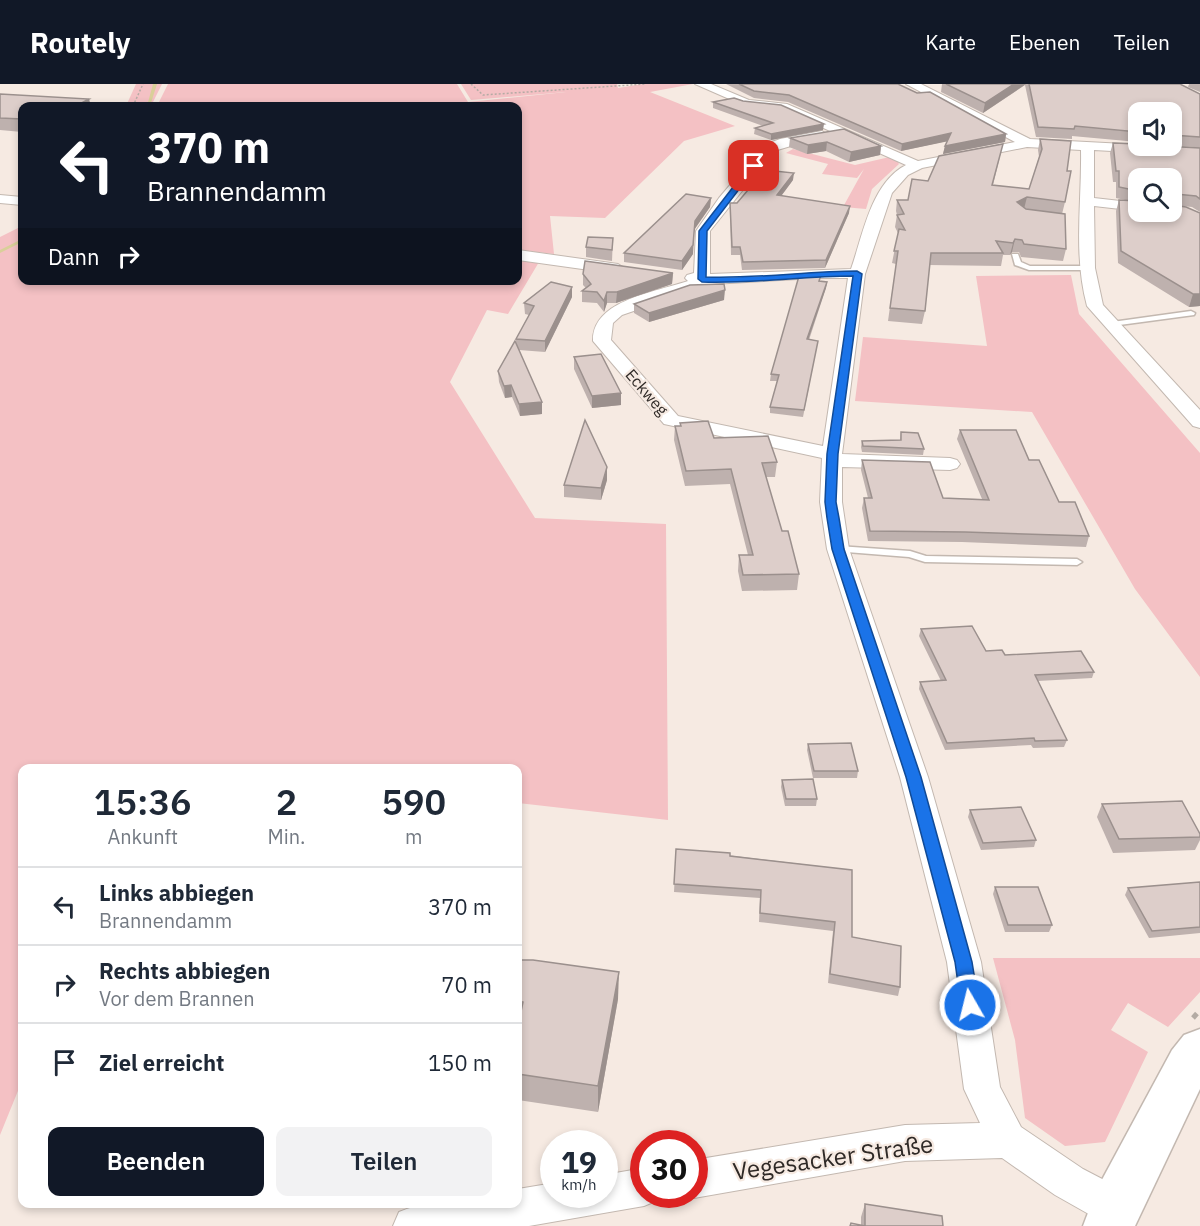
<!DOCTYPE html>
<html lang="de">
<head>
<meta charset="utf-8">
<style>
  :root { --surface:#fff; --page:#f2f2f3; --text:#1f2937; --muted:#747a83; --line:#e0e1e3; --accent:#111827 }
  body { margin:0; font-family:"IBM Plex Sans",sans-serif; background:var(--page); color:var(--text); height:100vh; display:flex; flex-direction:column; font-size:22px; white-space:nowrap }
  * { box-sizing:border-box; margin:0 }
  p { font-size:20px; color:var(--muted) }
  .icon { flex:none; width:33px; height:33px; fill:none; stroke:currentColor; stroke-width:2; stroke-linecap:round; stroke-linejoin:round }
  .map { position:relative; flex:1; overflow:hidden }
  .side { position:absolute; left:18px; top:680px; width:504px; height:444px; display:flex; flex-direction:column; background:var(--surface); border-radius:12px; box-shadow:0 3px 9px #0003 }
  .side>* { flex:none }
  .banner { position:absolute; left:18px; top:18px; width:504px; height:183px; border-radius:12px; box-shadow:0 3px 9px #0003; background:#111827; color:#fff; overflow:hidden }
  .controls { position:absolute; left:1128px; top:18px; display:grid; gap:12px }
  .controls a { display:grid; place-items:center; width:54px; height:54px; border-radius:12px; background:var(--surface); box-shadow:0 3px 9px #0003; font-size:30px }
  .speed { position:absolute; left:540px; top:1046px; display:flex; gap:12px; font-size:30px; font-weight:700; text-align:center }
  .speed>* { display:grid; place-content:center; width:78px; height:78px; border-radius:50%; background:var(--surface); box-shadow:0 3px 9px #0003; line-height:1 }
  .speed small { font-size:15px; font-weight:400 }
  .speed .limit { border:9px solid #d22; background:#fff; color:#111 }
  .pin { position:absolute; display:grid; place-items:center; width:51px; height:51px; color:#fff; margin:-26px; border-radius:12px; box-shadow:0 3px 9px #0006 }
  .me { position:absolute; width:66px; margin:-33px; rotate:352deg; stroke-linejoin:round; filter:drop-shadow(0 0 4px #0008) }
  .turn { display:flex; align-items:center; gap:21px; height:126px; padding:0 30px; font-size:27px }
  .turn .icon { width:78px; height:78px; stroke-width:2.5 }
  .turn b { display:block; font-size:42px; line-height:51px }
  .then { display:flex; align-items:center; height:57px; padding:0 30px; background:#0003; gap:12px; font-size:22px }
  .eta { display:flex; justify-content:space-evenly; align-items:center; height:102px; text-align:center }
  .eta b { font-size:36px; font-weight:600; line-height:42px }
  .primary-button { display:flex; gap:12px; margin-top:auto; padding:12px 30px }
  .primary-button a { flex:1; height:69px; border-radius:12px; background:var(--accent); color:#fff; font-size:24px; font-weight:600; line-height:69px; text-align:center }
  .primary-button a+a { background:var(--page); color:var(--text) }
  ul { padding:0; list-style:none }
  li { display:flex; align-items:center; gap:18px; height:78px; padding:0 30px; border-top:2px solid var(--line) }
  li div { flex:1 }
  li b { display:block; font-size:22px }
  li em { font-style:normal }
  header { display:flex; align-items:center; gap:36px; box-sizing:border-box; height:84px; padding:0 30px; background:var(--accent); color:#fff }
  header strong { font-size:28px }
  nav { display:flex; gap:33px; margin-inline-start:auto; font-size:21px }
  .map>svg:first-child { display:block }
  .green { fill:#f4c1c4 }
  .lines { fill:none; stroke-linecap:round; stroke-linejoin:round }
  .stream { fill:#d9cf99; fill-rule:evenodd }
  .service-casing { stroke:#c3b8b0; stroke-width:3 }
  .minor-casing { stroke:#c3b8b0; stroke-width:2 }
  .secondary-casing { stroke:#c3b8b0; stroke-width:3 }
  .path-far1 { stroke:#b4aba4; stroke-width:1.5; stroke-dasharray:2 2; stroke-linecap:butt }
  .path { stroke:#b4aba4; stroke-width:5; stroke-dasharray:6 6; stroke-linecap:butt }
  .service { fill:#fff; fill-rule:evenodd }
  .minor { fill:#fff; fill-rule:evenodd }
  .secondary { fill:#fff; fill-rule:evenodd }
  .wall { fill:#beb1ae; fill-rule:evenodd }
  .shaded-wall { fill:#9b908d }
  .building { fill:#ddceca; stroke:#9b908d; stroke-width:1.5 }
  .route { fill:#1a73e8; stroke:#114b97; stroke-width:1.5 }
  .labels { text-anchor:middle; stroke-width:4.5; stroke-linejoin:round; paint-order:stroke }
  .far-street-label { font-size:16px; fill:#2e2926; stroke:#f6eae2 }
  .near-street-label { font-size:24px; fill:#2e2926; stroke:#f6eae2 }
</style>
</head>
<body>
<header>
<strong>Routely</strong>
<nav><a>Karte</a><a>Ebenen</a><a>Teilen</a></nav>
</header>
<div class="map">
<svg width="1200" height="1142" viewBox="0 0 1200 1142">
  <rect width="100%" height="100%" fill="#f6eae2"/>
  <g class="green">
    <path d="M136 0H162L151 22H126Z"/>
    <path d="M168 0H457L468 18 566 8 471 16 461 0H617L618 4 642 0H693L650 8 735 42 684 57 605 134 550 132 554 170 518 166V22H157Z"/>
    <path d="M793 65 855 81 894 72 899 80 872 105 866 125 843 123 864 85 857 94 822 90 828 80 786 69Z"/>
    <path d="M22 142V196H518V176L539 178 508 230 487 226 450 298 535 434 666 440 668 736 518 719V684H179L144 680 141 684H22V997L0 1051V153Z"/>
    <path d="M1071 191 1079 230 1200 369V593L1135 505 1032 328 855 317 863 253 987 262 976 192Z"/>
    <path d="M993 874H1200V908L1168 943 1128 919 1111 946 1148 968 1105 1058 1065 1062 1025 1034 1015 956Z"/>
  </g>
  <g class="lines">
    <g class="stream">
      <path d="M153 0H157L150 22H147Z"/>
      <path d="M20 156H22V158L0 169V166Z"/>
    </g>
    <defs>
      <g id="service">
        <path d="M1012 170H1018L1021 178 1030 182H1088L1092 184 1088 186H1029L1015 181Z"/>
        <path d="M1191 227 1195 229 1194 231 1112 242 1108 240 1112 238Z"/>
        <path d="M838 462 910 467 926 472 1077 475 1082 478 1077 481 925 478 909 473 834 467 833 465 834 463Z"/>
      </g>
      <g id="minor">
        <path d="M695 0H711L749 16 787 20 918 77 1015 58 906 0H921L1030 55 1200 64V72L1094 66V114L1138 119V127L1094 122 1095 184 1103 221 1200 326V344L1193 342 1087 222C1073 170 1082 118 1081 66L1027 63 922 84 908 91 892 109 865 190 842 370 950 374 957 376 960 380 957 384 950 386 842 383V418L849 465 928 693 981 878 1000 1003 1021 1043 1083 1085 1129 1109 1135 1123 1129 1137 1116 1142 1101 1137 1055 1111 1002 1074 905 1077 694 1114 684 1110H694V1076L905 1041 980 1039 964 1005 947 878 900 693 827 465 820 418 822 374 664 340 593 257C592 216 656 208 688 197L685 194 687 191 694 189 696 147 719 114 764 61 780 55 822 47 828 51 774 67 710 147V190L851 185C863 151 871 99 906 81L781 25 743 21ZM816 194H848L823 362 678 332 611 256 613 239 622 231 712 200Z"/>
        <path d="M0 111 22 113V121L0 119Z"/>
        <path d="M518 166 618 180 626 185 618 190 518 176Z"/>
        <path d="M644 1084V1110H660L658 1116 644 1122 529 1142H393L399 1128C435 1113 479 1119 518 1119V1105L554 1099V1110H604V1091Z"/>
      </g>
      <path id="secondary" d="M1200 945V1005L1135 1142H1083L1097 1105 1172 966 1184 951Z"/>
    </defs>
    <use href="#service" class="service-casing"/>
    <use href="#minor" class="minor-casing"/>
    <use href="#secondary" class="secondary-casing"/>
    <g class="path-far1">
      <path d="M471 0 483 11 645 0"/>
      <path d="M133 22 143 0"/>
    </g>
    <path class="path" d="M1193 934 1200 926"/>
    <use href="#service" class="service"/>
    <use href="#minor" class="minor"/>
    <use href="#secondary" class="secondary"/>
  </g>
  <g class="wall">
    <path d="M726 0H898L1006 50 1005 58 943 70 945 62 947 57 901 67 788 18 754 14Z"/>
    <path d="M942 0H1180L1200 10V128L1192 123 1172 121 1200 129V222L1189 223 1118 179 1116 127 1119 116H1125L1116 114V98H1113L1110 69 1113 59 1194 63 1172 61V28H1138V58L1072 52V55L1036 53 1025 1 983 29 941 8ZM1138 94 1172 128H1138Z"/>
    <path d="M1189 0H1200V8L1188 3Z"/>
    <path d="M0 10 22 22V48L0 46Z"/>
    <path d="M743 17 823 46 771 56 754 50 755 44 763 42 713 24V18Z"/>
    <path d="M790 54 881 62 880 71 849 78 826 67 807 70 789 63Z"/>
    <path d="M1040 55 1067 87 1065 118 1062 130 1066 165 1063 177 1021 173 1019 168H1012L1010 171H1003L1001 182 929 181 925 227 922 240 888 237 896 180 892 179 898 149 895 143 897 131 896 127 897 116H908L928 97 1003 60 993 101 1029 105 1039 73 1038 66Z"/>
    <path d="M793 96 781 112 849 129 825 184 742 186 740 171H731L730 119H737Z"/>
    <path d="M711 114 710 123 694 146 693 170 682 186 624 178V169Z"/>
    <path d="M613 154 612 177 586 173V163Z"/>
    <path d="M673 189 672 200 616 219H607L604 228 597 219 582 218V207L586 204 583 201V190Z"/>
    <path d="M820 198H827L826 204 809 256 818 257 803 333 770 329V323L777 297H770L771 290Z"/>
    <path d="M572 203V213L545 268 519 266 542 318V330L520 332 512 313 505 314 499 298 498 287 516 260V255L529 231 525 230 524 219Z"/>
    <path d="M724 216 649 238 634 229V220Z"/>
    <path d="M574 273 621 321 592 324 574 285Z"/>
    <path d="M680 339 714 354 777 378 775 393H766L782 447 799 490 797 506 742 507 738 487 739 471H748L730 400 685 402 674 356 675 342H680Z"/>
    <path d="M960 346 1029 376 1059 418 1089 452 1086 463 962 458 868 457 862 424 864 414H868L861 386 862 376 943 414 982 415 957 355Z"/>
    <path d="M901 348 924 365 923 371 862 368 861 363 862 357 900 356Z"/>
    <path d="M607 396 601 416 564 413V401Z"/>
    <path d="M921 545 986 567 1094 588 1092 594 1038 597 1067 656 1064 663 1033 664 1031 661 945 666 919 605 920 598 941 597 919 552Z"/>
    <path d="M808 660 858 687 857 694H813L807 666Z"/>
    <path d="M782 696 817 715 816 722H785L781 703Z"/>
    <path d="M1102 720 1200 750V756L1195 766 1113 769 1097 733Z"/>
    <path d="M970 726 1036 756 1034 763 981 766 968 733Z"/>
    <path d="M676 765 852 786V853L900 903 898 912 828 899 833 847 759 838 760 814 674 808Z"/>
    <path d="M1200 798V849L1149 854 1125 811 1128 804Z"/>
    <path d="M995 803 1052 841 1049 848H1005L993 810Z"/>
    <path d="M518 876 618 915 598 1028 518 1016Z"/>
    <path d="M865 1120 943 1142H850L851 1139 861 1141V1133Z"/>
  </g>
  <g class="shaded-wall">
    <path d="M1014 0H1026L983 29 985 19Z"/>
    <path d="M89 15 91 22H76Z"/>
    <path d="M824 40 823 46 771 56V50Z"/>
    <path d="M951 49 949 57 901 67 902 60Z"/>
    <path d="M1006 50 1005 58 943 70 945 62Z"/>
    <path d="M827 58 826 67 807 70 808 61Z"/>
    <path d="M881 62 880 71 849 78 851 68Z"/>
    <path d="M794 89 793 96 776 119 777 111Z"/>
    <path d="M1027 113 1024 125 1017 118Z"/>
    <path d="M711 114 710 123 694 146 693 170 682 186V177L695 137Z"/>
    <path d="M850 122 849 129 825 184 826 176Z"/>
    <path d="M1015 155 1012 168 1010 171 1013 159Z"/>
    <path d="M673 189 672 200 616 219 617 208Z"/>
    <path d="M827 198 826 204 806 262 807 255Z"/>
    <path d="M572 203V213L545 268V257Z"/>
    <path d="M725 206 724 216 649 238V229Z"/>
    <path d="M607 208V219L604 228V217Z"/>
    <path d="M1193 210H1200V222L1189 223Z"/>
    <path d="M511 301 512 313 505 314 504 302Z"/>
    <path d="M621 309V321L592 324V312Z"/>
    <path d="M542 318V330L520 332 519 320Z"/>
    <path d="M607 383V396L601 416V404Z"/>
    <path d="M619 888 618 915 598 1028V1002Z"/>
  </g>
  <g class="building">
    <path d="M739 0H898L917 9 930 8 1006 50 945 62 951 49 902 60 789 11 754 7Z"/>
    <path d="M946 0H1014L985 19Z"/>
    <path d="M1029 0H1180L1200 10V53L1172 51V28H1138V48L1075 42 1074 45 1038 43Z"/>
    <path d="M0 10 89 15 76 22H22V35L0 34Z"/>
    <path d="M734 14 743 17 781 21 824 40 771 50 755 44 773 39 713 18Z"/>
    <path d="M844 45 881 62 851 68 827 58 808 61 790 54Z"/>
    <path d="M1040 55 1071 57 1067 87H1071L1065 118 1027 113 1017 118 1026 125 1065 130 1066 165 1024 160 1022 156 1015 155 1013 159 996 157 1003 169H931L925 227 890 224 898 167H894L899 145 905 146 897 131 904 130 897 116H908L912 95 928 97 939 72 1003 60 992 101 1029 105 1042 65Z"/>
    <path d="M1113 59 1138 60V62H1163L1200 64V115L1196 112 1176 110 1173 114 1172 115V94H1138V107L1119 103V87H1116Z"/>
    <path d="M765 86 794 89 777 111 850 122 826 176 743 178 740 163H732L730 119H737Z"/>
    <path d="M686 110 711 114 695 137 693 161 682 177 624 169Z"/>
    <path d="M1119 116 1138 117V128H1172V121L1186 123 1200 129V210H1193L1121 167Z"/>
    <path d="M588 153 613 154 612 166 586 163Z"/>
    <path d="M585 177 673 189 617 208H607L604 217 597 208 582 207 591 200 583 190Z"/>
    <path d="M821 191 819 197 827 198 807 255 818 257 804 326 770 323 779 291 771 290 799 192Z"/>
    <path d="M551 198 572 203 545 257 516 255 534 222 524 219Z"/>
    <path d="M724 200 725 206 649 229 634 220 690 201Z"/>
    <path d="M515 257 542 318 519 320 511 301 504 302 498 287Z"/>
    <path d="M601 270 621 309 592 312 574 273Z"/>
    <path d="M585 336 607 383 601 404 564 401Z"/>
    <path d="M708 337 714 354 768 352 777 378 762 379 782 447H788L799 490 743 491 739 471H753L731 385 686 387 675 342H681L680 339Z"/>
    <path d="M960 346H1016L1029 376H1039L1059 418H1075L1089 452 965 448 870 447 864 414H872L862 376 930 378 943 414 989 416Z"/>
    <path d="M901 348 918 349 924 365 863 362 862 357 901 356Z"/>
    <path d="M972 542 986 567 1002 566 1005 571 1081 567 1094 588 1035 591 1067 656 1035 657 1034 654 947 659 920 598 946 596 921 545Z"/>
    <path d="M851 659 858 687H814L808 660Z"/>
    <path d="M813 695 817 715H786L782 696Z"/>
    <path d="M1182 717 1200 750V753L1119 755 1102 720Z"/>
    <path d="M1021 723 1036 756 983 759 970 726Z"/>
    <path d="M676 765 730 769V772L852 786V853L901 862 900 903 830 890 835 838 760 829 761 806 674 800Z"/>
    <path d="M1200 798V843L1152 847 1128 804Z"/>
    <path d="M995 803H1038L1052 841H1008Z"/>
    <path d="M518 876H533L619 888 598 1002 518 990V942L523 918 518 917Z"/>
    <path d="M865 1120 942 1132 943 1142H850L851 1139 865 1142Z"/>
  </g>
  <path class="route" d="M751 80 757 82 707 147 706 193C757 195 807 187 857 187L862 190 838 370 836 418 839 434 844 465 921 693 972 878 979 921 976 926 970 928 963 926 961 921 955 878 906 693 832 465 827 434 825 418 827 370 853 192C802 192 753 200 702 198L698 195 699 147Z"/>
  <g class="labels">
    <g class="far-street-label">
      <text transform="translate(647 308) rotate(49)" y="6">Eckweg</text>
    </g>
    <g class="near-street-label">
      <text transform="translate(833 1074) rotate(-8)" y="8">Vegesacker Straße</text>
    </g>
  </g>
</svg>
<div class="controls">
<a><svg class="icon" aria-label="sound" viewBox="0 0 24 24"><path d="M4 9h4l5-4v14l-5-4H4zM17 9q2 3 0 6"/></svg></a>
<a><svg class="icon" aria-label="search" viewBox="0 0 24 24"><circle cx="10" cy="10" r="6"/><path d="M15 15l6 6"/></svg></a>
</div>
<div class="speed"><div>19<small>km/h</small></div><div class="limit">30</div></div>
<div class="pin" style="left:754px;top:82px;background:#d93025"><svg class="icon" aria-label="arrive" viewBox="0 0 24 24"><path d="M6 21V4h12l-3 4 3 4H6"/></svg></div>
<svg class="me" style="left:970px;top:921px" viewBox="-20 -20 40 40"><circle r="17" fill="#1a73e8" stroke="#fff" stroke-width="3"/><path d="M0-11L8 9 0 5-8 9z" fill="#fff"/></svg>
<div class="banner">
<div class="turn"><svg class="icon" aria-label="left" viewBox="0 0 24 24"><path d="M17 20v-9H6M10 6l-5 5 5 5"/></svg><div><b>370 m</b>Brannendamm</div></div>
<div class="then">Dann<svg class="icon" aria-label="right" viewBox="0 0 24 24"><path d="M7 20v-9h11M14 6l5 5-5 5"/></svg></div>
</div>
<section class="side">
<div class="eta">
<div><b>15:36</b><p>Ankunft</p></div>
<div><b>2</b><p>Min.</p></div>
<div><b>590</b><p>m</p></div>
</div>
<ul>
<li><svg class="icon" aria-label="left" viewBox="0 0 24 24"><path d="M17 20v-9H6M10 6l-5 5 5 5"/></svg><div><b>Links abbiegen</b><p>Brannendamm</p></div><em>370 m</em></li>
<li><svg class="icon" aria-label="right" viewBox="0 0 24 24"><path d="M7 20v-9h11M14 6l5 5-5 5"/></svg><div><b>Rechts abbiegen</b><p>Vor dem Brannen</p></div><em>70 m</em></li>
<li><svg class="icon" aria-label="arrive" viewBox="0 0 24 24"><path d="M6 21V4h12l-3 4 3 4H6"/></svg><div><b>Ziel erreicht</b></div><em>150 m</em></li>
</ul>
<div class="primary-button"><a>Beenden</a><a>Teilen</a></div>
</section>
</div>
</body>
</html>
